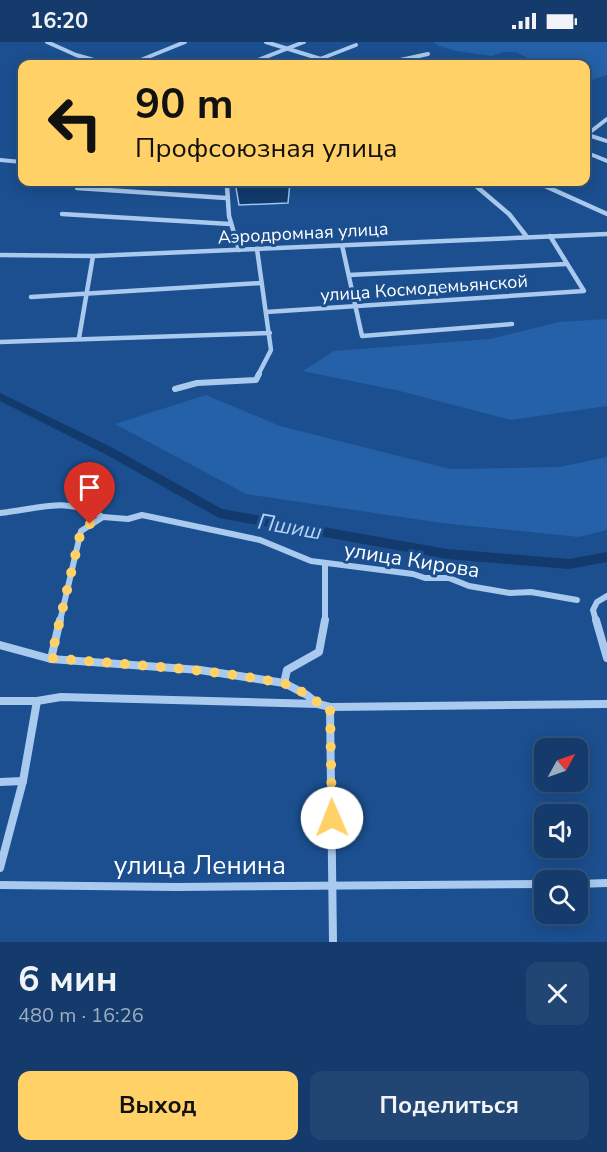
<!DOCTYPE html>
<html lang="ru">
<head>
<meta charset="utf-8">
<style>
  :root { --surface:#143b6b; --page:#214673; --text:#f1f3f6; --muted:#9dadc1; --line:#33557e; --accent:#ffd166 }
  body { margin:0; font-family:"Nunito Sans",sans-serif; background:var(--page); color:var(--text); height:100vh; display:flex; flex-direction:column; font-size:22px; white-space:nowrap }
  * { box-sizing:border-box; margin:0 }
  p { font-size:20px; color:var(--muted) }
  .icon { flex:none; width:33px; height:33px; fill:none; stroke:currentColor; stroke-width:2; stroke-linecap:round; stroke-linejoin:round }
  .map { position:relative; height:900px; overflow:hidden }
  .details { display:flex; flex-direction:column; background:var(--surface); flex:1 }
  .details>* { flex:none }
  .banner { position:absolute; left:18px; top:18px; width:572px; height:126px; border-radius:12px; box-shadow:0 3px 15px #0003,0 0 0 2px var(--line); background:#ffd166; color:#111; overflow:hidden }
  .needle { width:39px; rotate:50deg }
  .fabs { position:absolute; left:534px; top:696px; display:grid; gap:12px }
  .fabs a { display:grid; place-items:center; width:54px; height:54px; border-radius:12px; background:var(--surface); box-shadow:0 3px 15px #0003,0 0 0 2px var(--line); font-size:30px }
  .pin { position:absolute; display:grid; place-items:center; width:51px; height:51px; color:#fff; margin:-62px -26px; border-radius:50% 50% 50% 0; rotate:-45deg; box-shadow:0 0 6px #0007 }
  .pin .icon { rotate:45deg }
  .me { position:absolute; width:66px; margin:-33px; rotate:359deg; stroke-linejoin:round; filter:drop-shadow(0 0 4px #0008) }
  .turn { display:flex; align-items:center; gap:21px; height:126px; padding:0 18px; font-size:27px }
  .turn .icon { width:78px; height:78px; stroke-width:2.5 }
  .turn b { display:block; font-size:42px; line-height:51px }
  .round { display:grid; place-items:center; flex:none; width:63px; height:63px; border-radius:12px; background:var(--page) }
  .headline { display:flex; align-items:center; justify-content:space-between; height:102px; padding:0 18px }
  h1 { font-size:36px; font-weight:700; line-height:45px }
  .button { display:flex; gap:12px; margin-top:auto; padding:12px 18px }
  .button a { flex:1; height:69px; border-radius:12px; background:var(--accent); color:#111; font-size:24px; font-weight:700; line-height:69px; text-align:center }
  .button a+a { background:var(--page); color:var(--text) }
  .status { display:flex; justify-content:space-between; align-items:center; height:42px; padding:0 30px; background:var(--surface); direction:ltr }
  .status svg { height:16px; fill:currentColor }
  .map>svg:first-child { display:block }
  .green { fill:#2461a8 }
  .water { fill:#123a6d; stroke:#9cc4f0; stroke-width:1.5 }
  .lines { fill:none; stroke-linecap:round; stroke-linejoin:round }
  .river { fill:#123a6d; fill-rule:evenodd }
  .minor-far3 { stroke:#a9c9ee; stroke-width:4 }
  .minor-far2 { stroke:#a9c9ee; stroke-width:4.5 }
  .minor-far1 { stroke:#a9c9ee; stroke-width:6 }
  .minor { stroke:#a9c9ee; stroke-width:8 }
  .route { stroke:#ffd166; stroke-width:10; stroke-dasharray:0 18 }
  .labels { text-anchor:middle; stroke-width:6; stroke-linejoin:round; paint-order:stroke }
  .far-street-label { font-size:18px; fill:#fff; stroke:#1b4f8f }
  .street-label { font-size:21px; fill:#fff; stroke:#1b4f8f }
  .water-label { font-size:22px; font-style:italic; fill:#b5d3f5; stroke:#1b4f8f }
  .near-street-label { font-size:26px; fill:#fff; stroke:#1b4f8f }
</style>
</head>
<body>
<div class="status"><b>16:20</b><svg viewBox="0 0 49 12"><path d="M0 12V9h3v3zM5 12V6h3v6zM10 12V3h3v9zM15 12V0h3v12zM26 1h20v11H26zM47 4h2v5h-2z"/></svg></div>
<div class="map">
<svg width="607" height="900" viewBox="0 0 607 900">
  <rect width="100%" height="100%" fill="#1b4f8f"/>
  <g class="green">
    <path d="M433 0H607V33L592 38 585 36V22H539L516 10H503L492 14 456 9 437 3Z"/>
    <path d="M607 277V364L511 378 400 349 303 329 334 309 490 297 559 280Z"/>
    <path d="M206 353 280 384 450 427 559 425 607 415V488L579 495 442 481 246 452 115 382Z"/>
  </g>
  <path class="water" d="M235 140H290L288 161 239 163Z"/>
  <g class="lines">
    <path class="river" d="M0 351 113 406 222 467 447 507 569 517 607 510V520L569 527 447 517 219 476 105 412 0 359Z"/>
    <g class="minor-far3">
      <path d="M47 0 76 13 108 22"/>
      <path d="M266 0 337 22"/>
      <path d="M320 17 356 3"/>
      <path d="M131 22 185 0"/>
      <path d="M186 22 194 19"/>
      <path d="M248 22 304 0"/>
      <path d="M382 22 428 12"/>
      <path d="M588 93 607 99"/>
      <path d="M585 94 607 77"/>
      <path d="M585 110 607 119"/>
      <path d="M0 118 22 120"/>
      <path d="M472 140 478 145"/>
      <path d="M537 140 548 145"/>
      <path d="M227 145V140"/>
    </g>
    <g class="minor-far2">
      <path d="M227 144 229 174 239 208"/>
      <path d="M476 144 509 172 527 195"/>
      <path d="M545 144 607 172"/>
      <path d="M77 146 226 156"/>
      <path d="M62 172 230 182"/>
      <path d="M342 203 362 294 512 282"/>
      <path d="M257 207 271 308 258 333"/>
      <path d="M0 213 93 214 607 192"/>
      <path d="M349 233 566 222"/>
      <path d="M31 255 261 241"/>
      <path d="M266 270 584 249 550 194"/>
      <path d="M79 296 93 214"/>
      <path d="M0 300 270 291"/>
    </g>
    <g class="minor-far1">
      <path d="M175 347 197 341 256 338 259 332"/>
      <path d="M0 471C39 467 67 454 103 475L81 489 60 579"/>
      <path d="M103 475 128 477 142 473 260 498 311 519 413 532 425 536H449L469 544 510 551 531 550 577 558"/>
      <path d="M325 521V579"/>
      <path d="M596 579 593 568 597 560 607 554"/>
    </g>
    <g class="minor">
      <path d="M596 578 607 616"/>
      <path d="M0 603 51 617 200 628 284 641 307 653 318 662"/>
      <path d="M51 617 60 578"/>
      <path d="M284 641 287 628 319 610 325 578"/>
      <path d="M0 659H37L61 655 318 662 330 665 607 662"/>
      <path d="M330 665 333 900"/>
      <path d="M0 740 23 739"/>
      <path d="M0 826 23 739 37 659"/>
      <path d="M578 842 607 841"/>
      <path d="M0 843 176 845 544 842"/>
    </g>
  </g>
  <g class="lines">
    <path class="route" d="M90 482 81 489 51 616C128 623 206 626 281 641 300 644 312 661 330 665L332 776"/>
  </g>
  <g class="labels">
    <g class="far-street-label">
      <text transform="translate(303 191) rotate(-3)" y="6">Аэродромная улица</text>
      <text transform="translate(424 246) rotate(-4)" y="6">улица Космодемьянской</text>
    </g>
    <g class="street-label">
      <text transform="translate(412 518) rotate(9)" y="7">улица Кирова</text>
    </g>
    <g class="water-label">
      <text transform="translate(290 484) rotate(10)" y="8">Пшиш</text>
    </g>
    <g class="near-street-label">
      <text x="200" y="832">улица Ленина</text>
    </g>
  </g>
</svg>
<div class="fabs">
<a><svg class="needle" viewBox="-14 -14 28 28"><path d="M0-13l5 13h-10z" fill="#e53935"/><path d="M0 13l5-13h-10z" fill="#9dadc1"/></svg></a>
<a><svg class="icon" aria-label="sound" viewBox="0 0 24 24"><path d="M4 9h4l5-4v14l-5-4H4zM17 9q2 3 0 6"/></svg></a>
<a><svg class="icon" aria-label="search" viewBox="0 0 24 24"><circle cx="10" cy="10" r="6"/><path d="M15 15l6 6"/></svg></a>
</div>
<div class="pin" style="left:90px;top:482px;background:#d93025"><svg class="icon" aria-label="arrive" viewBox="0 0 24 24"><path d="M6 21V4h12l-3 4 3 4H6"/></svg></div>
<svg class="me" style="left:332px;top:776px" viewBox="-20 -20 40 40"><circle r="19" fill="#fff"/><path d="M0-13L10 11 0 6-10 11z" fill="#ffd166"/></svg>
<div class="banner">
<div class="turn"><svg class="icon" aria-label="left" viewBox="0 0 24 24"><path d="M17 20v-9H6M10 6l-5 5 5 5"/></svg><div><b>90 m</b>Профсоюзная улица</div></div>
</div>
</div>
<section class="details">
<div class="headline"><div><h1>6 мин</h1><p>480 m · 16:26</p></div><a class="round"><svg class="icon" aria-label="close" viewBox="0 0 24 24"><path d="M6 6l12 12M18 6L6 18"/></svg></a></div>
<div class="button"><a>Выход</a><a>Поделиться</a></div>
</section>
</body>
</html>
